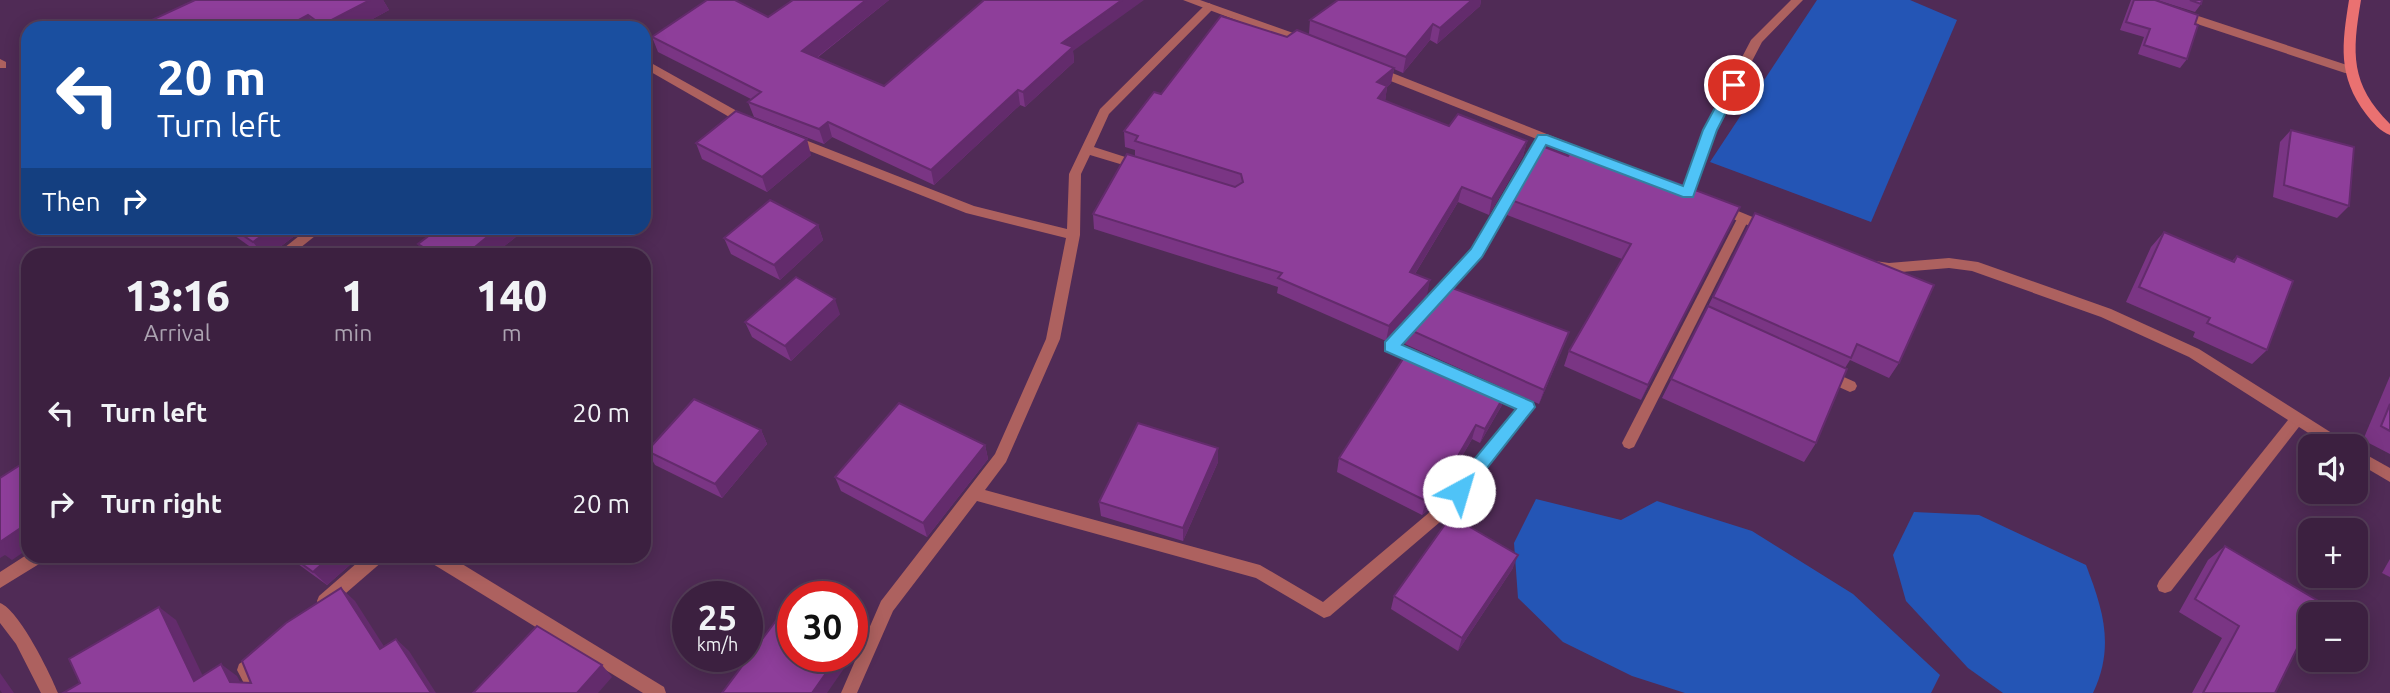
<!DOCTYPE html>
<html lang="en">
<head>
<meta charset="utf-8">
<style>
  :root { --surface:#3c2040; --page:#432847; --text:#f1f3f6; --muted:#aca3b1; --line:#553e59 }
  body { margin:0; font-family:Ubuntu,sans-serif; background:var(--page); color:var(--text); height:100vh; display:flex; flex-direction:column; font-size:26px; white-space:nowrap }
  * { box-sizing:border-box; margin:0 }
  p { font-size:23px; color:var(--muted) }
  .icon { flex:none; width:38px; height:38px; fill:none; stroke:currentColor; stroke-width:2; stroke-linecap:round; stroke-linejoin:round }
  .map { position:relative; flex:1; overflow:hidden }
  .sheet { position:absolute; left:21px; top:248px; width:630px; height:315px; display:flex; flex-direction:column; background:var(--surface); border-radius:21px; box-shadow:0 4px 18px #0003,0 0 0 2px var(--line) }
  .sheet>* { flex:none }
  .guide { position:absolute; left:21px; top:21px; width:630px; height:214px; border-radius:21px; box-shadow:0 4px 18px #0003,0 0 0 2px var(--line); background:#1a4fa0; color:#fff; overflow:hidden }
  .buttons { position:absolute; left:2298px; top:434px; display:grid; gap:14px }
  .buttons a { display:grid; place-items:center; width:70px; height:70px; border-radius:14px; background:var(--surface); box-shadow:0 4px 18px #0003,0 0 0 2px var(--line); font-size:35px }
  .speed { position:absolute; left:672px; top:581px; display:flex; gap:14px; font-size:35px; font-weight:700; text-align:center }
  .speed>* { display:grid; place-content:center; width:91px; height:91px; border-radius:50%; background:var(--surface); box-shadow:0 4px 18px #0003,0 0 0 2px var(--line); line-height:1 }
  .speed small { font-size:18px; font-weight:400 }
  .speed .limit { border:10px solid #d22; background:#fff; color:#111 }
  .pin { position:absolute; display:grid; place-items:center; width:60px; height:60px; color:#fff; margin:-30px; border:4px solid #fff; border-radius:50%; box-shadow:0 2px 7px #0007 }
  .me { position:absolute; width:77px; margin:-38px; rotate:39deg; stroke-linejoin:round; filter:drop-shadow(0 0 5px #0008) }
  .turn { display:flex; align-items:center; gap:24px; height:147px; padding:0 21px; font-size:32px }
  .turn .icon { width:91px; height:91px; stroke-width:2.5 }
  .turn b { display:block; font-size:49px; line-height:60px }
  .then { display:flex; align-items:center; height:66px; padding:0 21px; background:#0003; gap:14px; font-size:26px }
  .eta { display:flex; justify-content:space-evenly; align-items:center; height:119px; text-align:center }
  .eta b { font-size:42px; font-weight:800; line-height:49px }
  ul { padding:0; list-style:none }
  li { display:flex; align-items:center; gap:21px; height:91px; padding:0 21px }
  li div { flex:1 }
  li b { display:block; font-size:26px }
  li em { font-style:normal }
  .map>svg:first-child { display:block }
  .water { fill:#2455b5 }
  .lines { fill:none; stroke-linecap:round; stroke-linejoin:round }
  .minor { fill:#ad615f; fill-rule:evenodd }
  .tertiary { fill:#ad615f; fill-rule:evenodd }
  .secondary { fill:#ea7171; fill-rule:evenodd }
  .wall { fill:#7a3584 }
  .shaded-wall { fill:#632b6c }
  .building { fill:#8e3e9a; stroke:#632b6c; stroke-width:2 }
  .route { fill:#4fc3f7; stroke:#337fa1; stroke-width:2 }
</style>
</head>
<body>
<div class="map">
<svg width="2390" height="693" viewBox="0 0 2390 693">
  <rect width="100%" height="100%" fill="#502b56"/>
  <g class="water">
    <path d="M1817 0H1910L1957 20 1871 222 1710 162Z"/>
    <path d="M1536 499 1621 520 1657 501 1752 531 1853 594 1940 675 1931 693H1685L1632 676 1563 642 1518 598 1514 543Z"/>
    <path d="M1914 512 1979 515 2086 565C2103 610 2115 646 2093 693H2003L1968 668 1906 601 1893 555Z"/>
  </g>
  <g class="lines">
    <g class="minor">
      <path d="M1791 0H1803L1762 42 1716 130 1694 194 1693 197H1683L1682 194 1704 130 1751 40Z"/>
      <path d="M1209 3 1215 7 1213 9 1109 114 1094 147 1144 163 1146 166 1144 169 1140 170 1090 155 1081 174 1080 235 1060 339 1006 462 985 490 1260 565 1323 602 1437 506 1517 409 1485 394 1483 390 1485 386H1495L1532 403 1534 407 1532 411 1447 516 1330 616 1324 618 1256 578 977 501 893 611 857 693H841L881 601 995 454 1046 339 1066 238 966 213 787 142 785 139 787 136H795L974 206 1067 229 1069 174 1100 109 1205 5Z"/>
      <path d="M2180 10 2353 67 2355 70 2353 73H2345L2176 17V11Z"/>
      <path d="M0 59 6 62V68H0Z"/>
      <path d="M644 59 753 120 755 123 753 126H745L644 68Z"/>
      <path d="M1542 134 1548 138 1481 256 1401 345 1428 357 1430 361 1428 365H1418L1386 351 1384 347 1386 343 1471 250 1538 135Z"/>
      <path d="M1743 214 1749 219 1634 447 1629 449 1624 447 1622 443 1624 439 1737 219Z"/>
      <path d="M309 228H325L290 256H274Z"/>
      <path d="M1826 369 1855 382 1857 386 1855 390 1850 392 1821 379 1819 375 1821 371Z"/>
      <path d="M2297 413 2302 415 2304 419 2302 423 2171 591 2165 593 2159 591 2157 586 2159 581 2292 415Z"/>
      <path d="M28 554V556H46L44 561 0 588V572Z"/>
      <path d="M365 556H385L383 561 331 606 325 608 319 606 317 601 319 596Z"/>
      <path d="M426 556H449L664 687 666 693H643L428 561Z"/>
      <path d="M0 603C19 610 50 673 58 693H41L16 644 0 623Z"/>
      <path d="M259 650 265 653 267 658 265 663 255 672 266 693H249L237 670 239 664Z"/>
    </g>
    <g class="tertiary">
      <path d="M1183 0H1200L1310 39 1312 42 1310 45H1302Z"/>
      <path d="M1377 67 1615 161 1617 164 1615 167H1607L1373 74 1371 71Z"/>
      <path d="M1721 204 1772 225 1774 228 1767 233 1716 212 1715 209 1716 206Z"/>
      <path d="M1949 258 1978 262 2111 309 2199 349 2346 442 2348 446H2329L2189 357 2101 317 1972 271 1949 268 1889 273 1870 270 1868 266 1875 261 1889 263Z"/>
      <path d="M2356 449 2390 468V482L2356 462Z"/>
    </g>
    <path class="secondary" d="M2349 0H2361C2352 53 2350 84 2390 124V135C2381 132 2372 122 2366 114 2337 76 2342 44 2349 0Z"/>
  </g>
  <g class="wall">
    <path d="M195 0H383L389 10 356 28H143Z"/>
    <path d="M793 0H889L817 58 884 86 1073 51 1074 62 1025 107 1020 105 934 185 832 137 824 144 754 117 748 102 751 99 658 52 652 37 768 17Z"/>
    <path d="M1338 0H1481L1480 6 1437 44 1430 40 1403 73 1394 69 1391 83 1387 87 1385 101 1449 126 1527 141 1523 156 1489 215 1458 202 1415 274 1427 295 1386 341 1277 293 1278 287 1094 229 1093 214 1135 157V150L1125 147 1124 131 1161 94 1287 37 1309 34 1310 20Z"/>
    <path d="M2131 0H2155L2187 59 2180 68 2138 54 2144 37 2120 30Z"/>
    <path d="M2157 0H2202L2201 4 2195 12Z"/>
    <path d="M2291 130 2349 206 2337 218 2273 197 2280 142Z"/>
    <path d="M696 143 811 155 767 192 702 159Z"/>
    <path d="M1568 156 1667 184 1740 207 1641 400 1564 366 1569 351 1622 259 1507 215 1511 200Z"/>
    <path d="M1755 213 1899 363 1889 378 1850 360 1845 368 1816 443 1804 462 1662 398Z"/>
    <path d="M818 225 823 240 780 280 731 254 724 238Z"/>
    <path d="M224 228H305L268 256H263Z"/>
    <path d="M527 228 492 256H425L418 244Z"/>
    <path d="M2164 232 2232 261 2237 256 2267 350 2252 364 2193 337 2195 332 2126 302 2151 247Z"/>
    <path d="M840 314 791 361 752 337 745 322Z"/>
    <path d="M1408 329 1563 347 1539 404 1405 344Z"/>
    <path d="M2390 376V454L2363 440Z"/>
    <path d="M1502 405 1480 443 1472 439 1433 506 1422 515 1337 472 1339 458Z"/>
    <path d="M761 430 767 444 722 498 655 465 647 451Z"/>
    <path d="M985 445 988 459 927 537 841 491 835 477Z"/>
    <path d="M1218 448V462L1183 541 1101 516 1099 502Z"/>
    <path d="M2225 546 2275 693H2192L2222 638 2179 612 2208 560Z"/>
    <path d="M287 556H360L327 585Z"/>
    <path d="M2390 559V577L2382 573Z"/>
    <path d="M1513 568 1458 651 1391 609 1394 596Z"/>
  </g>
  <g class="shaded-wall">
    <path d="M370 0H383L389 10 356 28H324L322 25Z"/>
    <path d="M866 0H889L806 66 802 51Z"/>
    <path d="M1122 0H1144L1073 51 1074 62 1025 107 1023 92 1062 43Z"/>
    <path d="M1472 0H1481L1480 6 1437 44 1440 28Z"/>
    <path d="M308 15 317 28H284Z"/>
    <path d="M1433 24 1430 40 1403 73 1406 57Z"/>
    <path d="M1394 68 1391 83 1387 87 1385 102 1376 114 1377 82Z"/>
    <path d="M1018 90 1020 105 934 185 931 170Z"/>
    <path d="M828 122 832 137 824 144 819 129Z"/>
    <path d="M807 139 811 155 767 192 762 177Z"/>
    <path d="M1527 141 1523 156 1489 215 1492 199Z"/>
    <path d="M1462 187 1458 202 1407 287 1410 272Z"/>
    <path d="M1740 207 1732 222 1641 400 1648 385Z"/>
    <path d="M818 225 823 240 780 280 774 265Z"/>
    <path d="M273 228H305L268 256H264L253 242Z"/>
    <path d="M498 228H527L492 256H464Z"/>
    <path d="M1430 280 1427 295 1386 341 1389 326Z"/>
    <path d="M835 299 840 314 791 361 785 346Z"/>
    <path d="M1569 332 1563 347 1539 404 1544 390Z"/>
    <path d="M1507 391 1502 405 1480 443 1485 429Z"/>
    <path d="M1476 425 1472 439 1433 506 1422 515 1426 501Z"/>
    <path d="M761 430 767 444 722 498 715 484Z"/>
    <path d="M985 445 988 459 927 537 923 523Z"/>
    <path d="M1218 448V462L1183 541V528Z"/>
    <path d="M28 523V549L12 560 5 555 0 558V542Z"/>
    <path d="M1518 555 1513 568 1458 651 1462 638Z"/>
    <path d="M331 556H360L327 585 313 572Z"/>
    <path d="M341 588 355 601 394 662 380 649Z"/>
    <path d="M159 607 176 620 211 693 194 681Z"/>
    <path d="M396 639 409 651 436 693H431Z"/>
    <path d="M852 651 854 654 827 693H812L838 656H852Z"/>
    <path d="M221 664 237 676 246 693 230 682Z"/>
    <path d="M602 665 612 677 598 693H577Z"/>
    <path d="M0 673 14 693H2L0 690Z"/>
  </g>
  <g class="building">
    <path d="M195 0H370L322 25 308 15 284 28H144L141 25Z"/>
    <path d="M707 0H735L768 17 793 0H866L802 51 884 86 984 0H1122L1062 43 1073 47 1023 92 1018 90 931 170 828 122 819 129 748 102 761 92 652 37Z"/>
    <path d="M1338 0H1472L1440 28 1433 24 1406 57 1310 20Z"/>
    <path d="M2134 0H2155L2198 15 2195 24 2198 25 2187 59 2144 45 2150 29 2126 22Z"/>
    <path d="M2190 0H2202L2201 4Z"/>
    <path d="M1221 16 1287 37 1297 30 1394 68 1377 82 1387 86 1378 98 1449 126 1458 114 1527 141 1492 199 1462 187 1410 272 1430 280 1389 326 1278 278 1282 273 1093 214 1127 154 1235 187 1243 182 1241 174 1135 141 1138 136 1124 131 1154 92 1161 94Z"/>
    <path d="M736 111 807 139 762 177 696 143Z"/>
    <path d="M2291 130 2354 147 2349 206 2284 185Z"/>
    <path d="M1542 146 1568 156 1572 150 1667 184 1669 180 1740 207 1648 385 1569 351 1631 244 1511 200Z"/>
    <path d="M770 200 818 225 774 265 724 238Z"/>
    <path d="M1755 213 1934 285 1899 363 1857 344 1851 358 1713 297Z"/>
    <path d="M232 228H273L253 242Z"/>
    <path d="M439 228H498L464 256H438L418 244Z"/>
    <path d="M2164 232 2234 262 2237 256 2293 281 2267 350 2207 323 2210 318 2139 287Z"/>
    <path d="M225 251 232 256H218Z"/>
    <path d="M796 277 835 299 785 346 745 322Z"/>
    <path d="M1447 286 1569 332 1544 390 1408 329Z"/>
    <path d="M1708 306 1847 369 1816 443 1671 379Z"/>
    <path d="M1410 348 1507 391 1485 429 1476 425 1437 492 1426 501 1339 458Z"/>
    <path d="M694 399 761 430 715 484 647 451Z"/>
    <path d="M899 403 985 445 923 523 835 477Z"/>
    <path d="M2390 404V431L2381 426Z"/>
    <path d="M1138 423 1218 448 1183 528 1099 502Z"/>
    <path d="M28 460V523L0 542V478Z"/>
    <path d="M1451 516 1518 555 1462 638 1394 596Z"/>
    <path d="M2225 546 2320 602 2314 614H2310V622L2275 693H2203L2239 626 2195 599Z"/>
    <path d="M291 556H331L313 572Z"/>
    <path d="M341 588 380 649 396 639 431 693H63L80 683 69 659 159 607 194 681 221 664 230 682 251 683 242 661 286 623Z"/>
    <path d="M784 610 793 614V656H838L812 693H722Z"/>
    <path d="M537 626 602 665 577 693H473Z"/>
  </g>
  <path class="route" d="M1734 80 1740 85 1717 130 1693 197H1683L1546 145 1482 257 1402 345 1533 402 1535 407 1465 496H1453L1450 491 1453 485 1516 409 1385 351V342L1471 249 1538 135H1547L1683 186 1703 130 1729 82Z"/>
</svg>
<div class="buttons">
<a><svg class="icon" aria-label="sound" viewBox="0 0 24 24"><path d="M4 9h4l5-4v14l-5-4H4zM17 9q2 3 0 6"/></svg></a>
<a>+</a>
<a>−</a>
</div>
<div class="speed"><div>25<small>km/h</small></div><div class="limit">30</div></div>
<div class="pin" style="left:1734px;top:85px;background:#d93025"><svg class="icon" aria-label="arrive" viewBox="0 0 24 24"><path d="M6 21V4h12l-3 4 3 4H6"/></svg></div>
<svg class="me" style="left:1459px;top:491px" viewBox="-20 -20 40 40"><circle r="19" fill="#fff"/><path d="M0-13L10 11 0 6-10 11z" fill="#4fc3f7"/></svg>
<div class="guide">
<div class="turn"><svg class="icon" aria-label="left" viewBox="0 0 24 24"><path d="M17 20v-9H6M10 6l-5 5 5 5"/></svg><div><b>20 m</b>Turn left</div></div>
<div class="then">Then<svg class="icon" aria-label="right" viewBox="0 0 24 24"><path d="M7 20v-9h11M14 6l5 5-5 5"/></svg></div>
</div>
<section class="sheet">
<div class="eta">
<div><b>13:16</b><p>Arrival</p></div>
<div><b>1</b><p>min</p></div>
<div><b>140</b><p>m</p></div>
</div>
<ul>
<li><svg class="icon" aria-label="left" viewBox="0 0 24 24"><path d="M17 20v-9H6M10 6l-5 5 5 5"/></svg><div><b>Turn left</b></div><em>20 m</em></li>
<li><svg class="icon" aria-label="right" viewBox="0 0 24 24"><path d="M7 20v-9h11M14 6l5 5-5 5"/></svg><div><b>Turn right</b></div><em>20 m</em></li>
</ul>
</section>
</div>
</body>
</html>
